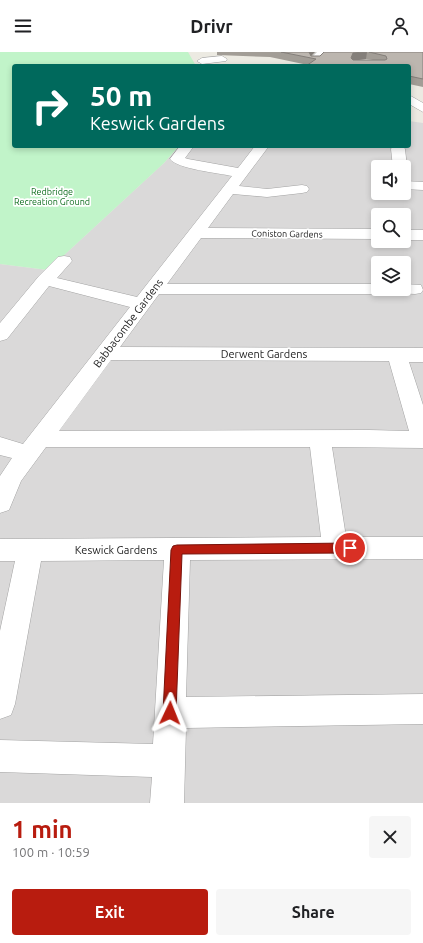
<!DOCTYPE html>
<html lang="en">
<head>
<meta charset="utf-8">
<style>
  :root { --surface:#fff; --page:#f6f6f6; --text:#202124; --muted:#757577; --accent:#b81c0f }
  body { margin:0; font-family:Ubuntu,sans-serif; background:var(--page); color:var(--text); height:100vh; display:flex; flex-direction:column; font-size:15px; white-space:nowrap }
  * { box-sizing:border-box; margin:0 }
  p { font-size:13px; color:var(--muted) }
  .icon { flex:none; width:22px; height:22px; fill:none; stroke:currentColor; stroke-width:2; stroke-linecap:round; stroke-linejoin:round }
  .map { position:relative; height:751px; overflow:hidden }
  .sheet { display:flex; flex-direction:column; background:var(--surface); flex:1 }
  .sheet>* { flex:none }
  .hud { position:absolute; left:12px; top:12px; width:399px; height:84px; border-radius:4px; box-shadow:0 2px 6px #0003; background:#00695c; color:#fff; overflow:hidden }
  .fabs { position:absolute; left:371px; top:108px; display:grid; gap:8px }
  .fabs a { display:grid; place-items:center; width:40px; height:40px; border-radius:4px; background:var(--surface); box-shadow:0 2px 6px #0003; font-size:20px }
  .pin { position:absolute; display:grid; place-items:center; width:34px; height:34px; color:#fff; margin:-17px; border:2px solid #fff; border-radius:50%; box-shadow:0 1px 4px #0007 }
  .me { position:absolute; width:44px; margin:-22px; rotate:2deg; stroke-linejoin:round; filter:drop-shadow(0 0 3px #0008) }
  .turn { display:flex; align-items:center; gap:14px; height:84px; padding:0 12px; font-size:18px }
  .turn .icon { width:52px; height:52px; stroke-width:2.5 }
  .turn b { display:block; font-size:28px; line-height:34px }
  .round { display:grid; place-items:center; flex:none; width:42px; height:42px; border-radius:4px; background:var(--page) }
  .summary { display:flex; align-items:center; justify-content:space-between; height:68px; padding:0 12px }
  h1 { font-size:24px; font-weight:600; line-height:30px; color:var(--accent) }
  .action { display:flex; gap:8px; margin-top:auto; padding:8px 12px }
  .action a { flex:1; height:46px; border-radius:4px; background:var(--accent); color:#fff; font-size:16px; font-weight:600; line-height:46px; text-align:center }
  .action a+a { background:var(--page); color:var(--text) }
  header { display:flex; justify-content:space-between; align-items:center; height:52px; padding:0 12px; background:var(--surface); font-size:18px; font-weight:600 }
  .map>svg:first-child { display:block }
  .residential { fill:#dad9d9; fill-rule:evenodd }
  .park { fill:#c1f4c9 }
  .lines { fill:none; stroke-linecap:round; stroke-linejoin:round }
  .minor-casing { stroke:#a3a3a3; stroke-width:1 }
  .minor { fill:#fff; fill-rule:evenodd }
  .wall { fill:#a29d96; fill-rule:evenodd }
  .shaded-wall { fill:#847f7a }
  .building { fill:#bcb6af; stroke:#847f7a }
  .route { fill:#b81c0f; stroke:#78120a }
  .labels { text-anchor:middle; stroke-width:3.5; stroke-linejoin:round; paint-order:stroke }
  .far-park-label { font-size:9px; fill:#137022; stroke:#fff }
  .far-street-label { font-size:9px; fill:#1c1c1c; stroke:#fff }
  .street-label { font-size:11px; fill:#1c1c1c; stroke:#fff }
</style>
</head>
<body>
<header><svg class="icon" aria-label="menu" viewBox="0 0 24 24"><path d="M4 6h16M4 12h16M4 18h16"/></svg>Drivr<svg class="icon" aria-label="person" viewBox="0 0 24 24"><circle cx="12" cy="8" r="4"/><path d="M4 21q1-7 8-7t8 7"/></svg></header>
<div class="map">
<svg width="423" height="751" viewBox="0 0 423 751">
  <rect width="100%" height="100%" fill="#eceae2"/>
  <path class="residential" d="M409 69 423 71V751H0V212L48 218 164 111 179 94H409ZM378 115H404V141H378ZM378 163H404V189H378ZM378 211H404V237H378Z"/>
  <path class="park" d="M0 0H188L196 14H14V94H179L164 111 48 218 0 212Z"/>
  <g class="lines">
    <defs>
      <g id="minor">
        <path d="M317 0H328L318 10H310L309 8Z"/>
        <path d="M222 4 227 7 226 9 202 12 197 9 202 6Z"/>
        <path d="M409 43 423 51V60L409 52Z"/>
        <path d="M180 94H194L185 106 188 107 238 116 255 94H269L239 134 267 137 302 133 307 134 309 137 307 140 302 141 267 145 233 142 208 176 378 177V187L201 186 167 232H378V237H387L384 241 378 242H159L120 295 423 296V310H409L423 353V396L332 395 346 485H423V507L190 508 186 645 423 642V672L186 676 184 751H150L152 725 0 720V688L153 692 164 508 41 509 15 652 11 663 0 667V579L15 509H0V487L321 485 310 395H46L21 429 9 458 0 461V424L12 406 0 403V385L23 392 130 255 49 234 7 287 0 289V271L39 224 58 205 64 204 70 205 72 209 57 226 137 245 232 124C219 121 177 117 170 107ZM111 308 389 309 409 379 369 378 59 379Z"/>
        <path d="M393 94H403L405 97 407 115 405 118 404 115H393L391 97Z"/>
        <path d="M404 129 423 130V138L404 137Z"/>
        <rect x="404" y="178" width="19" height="10"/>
        <path d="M404 232 421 233 423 238 421 241 415 242 398 241 395 237H404Z"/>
      </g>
    </defs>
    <use href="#minor" class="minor-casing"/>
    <use href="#minor" class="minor"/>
  </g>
  <path class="wall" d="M217 0H315L311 4H320L324 0H423V35L409 32V14L308 13 270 5 217 3ZM366 7 373 8H353Z"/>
  <g class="shaded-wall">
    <path d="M309 0H315L309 6Z"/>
    <path d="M363 0H367L366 7 352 9 351 6 353 1Z"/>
  </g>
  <path class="building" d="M281 0H309L311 4H320L324 0H363L353 1 351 6 353 8H385L387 7 386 4 369 0H423V27L409 24V14H306L316 7Z"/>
  <path class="route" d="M350 491 353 493 355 496 353 499 350 501 182 502 176 661 174 665 170 667 165 665 163 661 171 498 173 494 177 493Z"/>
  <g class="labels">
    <g class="far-park-label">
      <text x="52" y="143">Redbridge<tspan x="52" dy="10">Recreation Ground</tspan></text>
    </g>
    <g class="far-street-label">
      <text transform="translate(287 182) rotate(1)" y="3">Coniston Gardens</text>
    </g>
    <g class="street-label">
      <text transform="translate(128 271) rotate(-53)" y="4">Babbacombe Gardens</text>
      <text x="264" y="306">Derwent Gardens</text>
      <text x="116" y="502">Keswick Gardens</text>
    </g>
  </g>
</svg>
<div class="fabs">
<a><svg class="icon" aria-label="sound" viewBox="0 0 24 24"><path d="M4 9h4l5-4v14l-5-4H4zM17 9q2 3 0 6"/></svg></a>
<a><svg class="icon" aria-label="search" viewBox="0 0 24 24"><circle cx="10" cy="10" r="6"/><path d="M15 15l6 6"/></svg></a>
<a><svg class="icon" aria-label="layers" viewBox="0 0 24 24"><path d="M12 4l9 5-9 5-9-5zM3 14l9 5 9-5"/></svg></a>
</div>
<div class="pin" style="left:350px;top:496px;background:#d93025"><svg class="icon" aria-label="arrive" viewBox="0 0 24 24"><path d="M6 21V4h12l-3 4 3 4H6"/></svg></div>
<svg class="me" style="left:170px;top:661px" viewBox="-20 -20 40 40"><path d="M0-17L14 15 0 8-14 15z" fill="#b81c0f" stroke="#fff" stroke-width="4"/></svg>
<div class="hud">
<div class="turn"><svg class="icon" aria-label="right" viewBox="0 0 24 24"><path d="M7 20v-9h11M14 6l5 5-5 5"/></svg><div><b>50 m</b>Keswick Gardens</div></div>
</div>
</div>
<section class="sheet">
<div class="summary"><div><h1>1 min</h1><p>100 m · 10:59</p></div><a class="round"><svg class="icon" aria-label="close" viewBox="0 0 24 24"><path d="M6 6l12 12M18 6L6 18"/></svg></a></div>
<div class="action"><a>Exit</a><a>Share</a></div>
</section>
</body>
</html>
